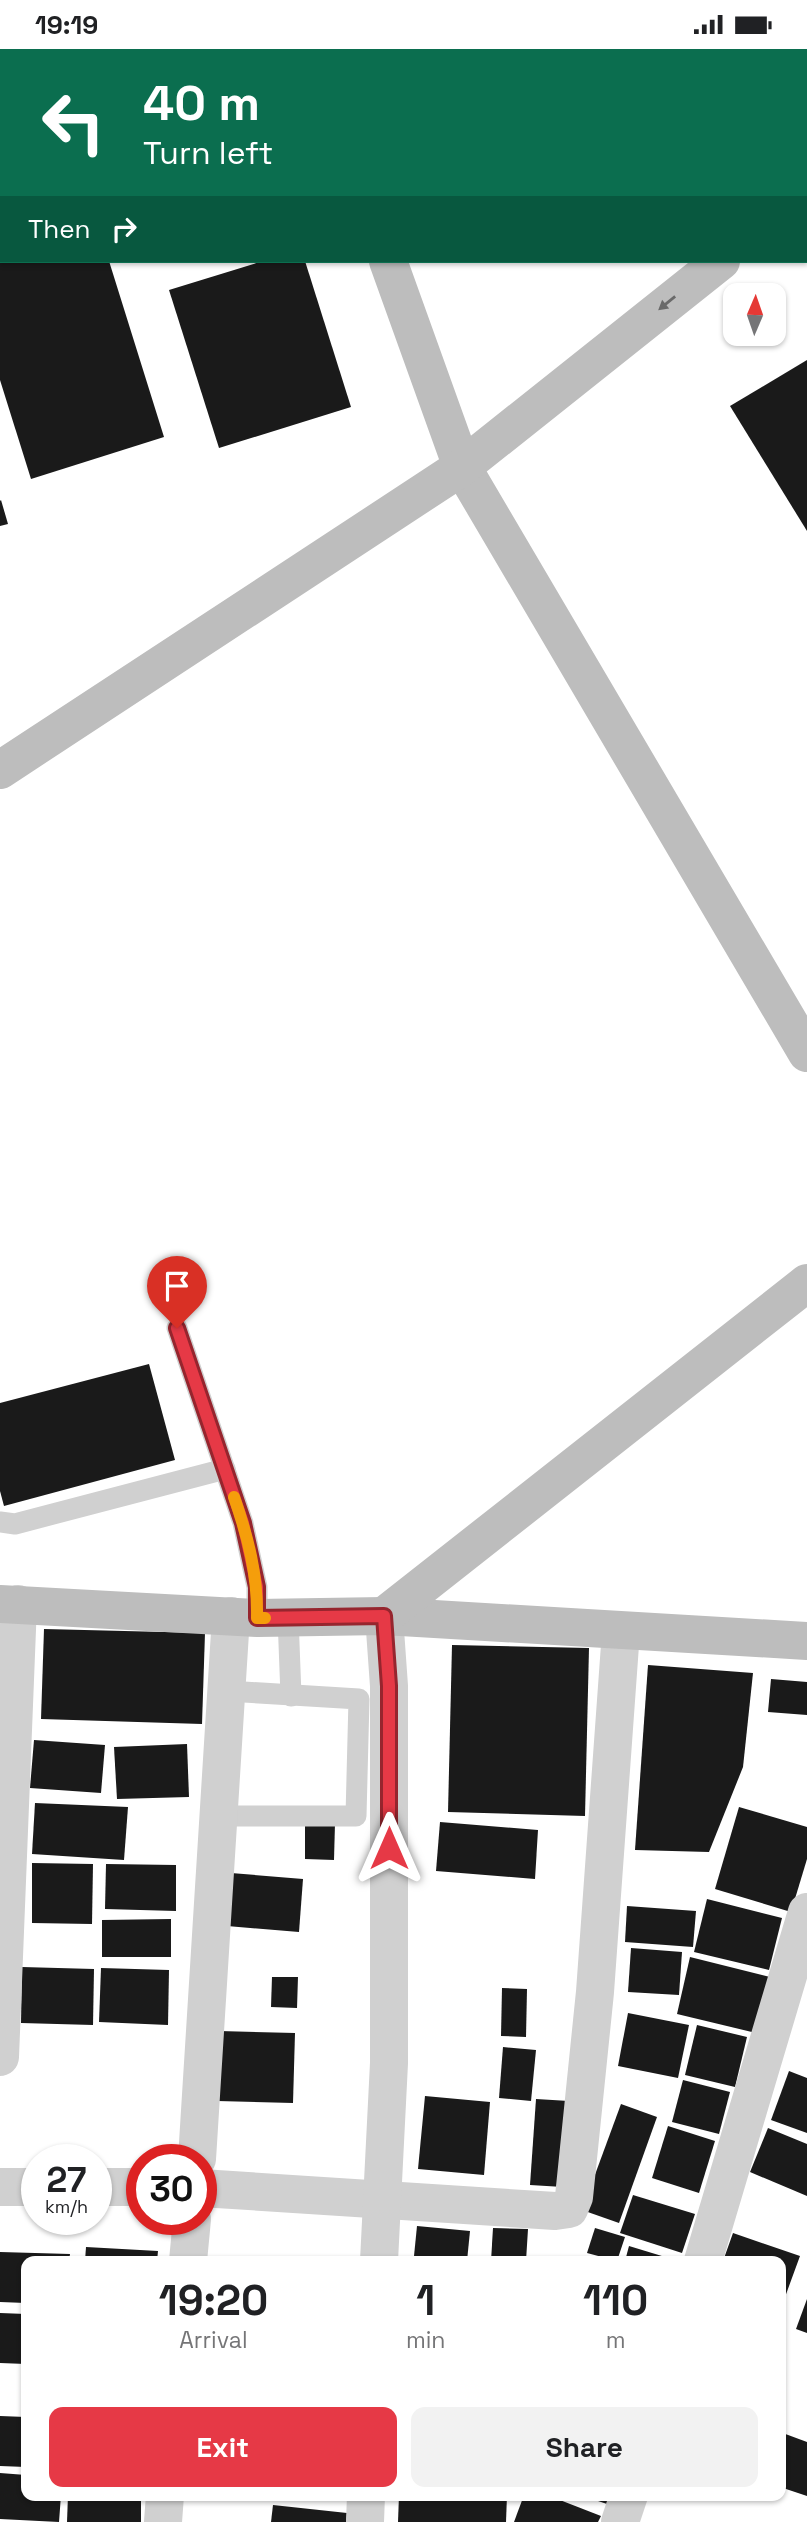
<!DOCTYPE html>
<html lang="en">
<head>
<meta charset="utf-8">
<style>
  :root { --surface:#fff; --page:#f2f2f2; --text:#202124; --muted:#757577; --accent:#e63946 }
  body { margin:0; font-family:"Space Grotesk",sans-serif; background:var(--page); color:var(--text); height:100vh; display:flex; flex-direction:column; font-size:26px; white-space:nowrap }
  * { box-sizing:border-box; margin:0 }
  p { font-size:23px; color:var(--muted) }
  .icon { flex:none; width:38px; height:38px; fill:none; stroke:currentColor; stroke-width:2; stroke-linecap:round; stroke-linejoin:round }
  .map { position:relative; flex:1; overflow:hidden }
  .sheet { position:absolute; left:21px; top:2207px; width:765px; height:245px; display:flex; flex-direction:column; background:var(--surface); border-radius:14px; box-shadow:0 2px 5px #0004 }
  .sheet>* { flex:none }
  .banner { position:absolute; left:0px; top:0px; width:808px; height:214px; box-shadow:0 2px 5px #0004; background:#0b6e4f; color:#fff; overflow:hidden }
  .needle { width:46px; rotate:2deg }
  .controls { position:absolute; left:723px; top:234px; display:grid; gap:14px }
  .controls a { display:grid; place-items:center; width:63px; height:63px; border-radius:14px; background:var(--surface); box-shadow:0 2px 5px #0004; font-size:35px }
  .speed { position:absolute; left:21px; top:2095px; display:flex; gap:14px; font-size:35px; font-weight:700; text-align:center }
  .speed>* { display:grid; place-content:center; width:91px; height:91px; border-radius:50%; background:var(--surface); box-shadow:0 2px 5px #0004; line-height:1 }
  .speed small { font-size:18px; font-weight:400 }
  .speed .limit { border:10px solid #d22; background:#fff; color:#111 }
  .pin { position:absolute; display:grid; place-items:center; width:60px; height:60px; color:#fff; margin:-72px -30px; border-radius:50% 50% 50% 0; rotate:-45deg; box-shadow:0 0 7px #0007 }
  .pin .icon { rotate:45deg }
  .me { position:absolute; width:77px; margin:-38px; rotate:0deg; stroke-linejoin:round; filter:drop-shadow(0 0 5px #0008) }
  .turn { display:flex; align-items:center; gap:24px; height:147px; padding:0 28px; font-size:32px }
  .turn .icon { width:91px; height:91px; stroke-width:2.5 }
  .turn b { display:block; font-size:49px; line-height:60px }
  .then { display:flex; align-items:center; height:66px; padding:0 28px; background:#0003; gap:14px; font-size:26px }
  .eta { display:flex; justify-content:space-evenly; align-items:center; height:119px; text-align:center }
  .eta b { font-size:42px; font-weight:700; line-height:49px }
  .cta { display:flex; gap:14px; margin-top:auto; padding:14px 28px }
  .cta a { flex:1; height:80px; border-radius:14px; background:var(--accent); color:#fff; font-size:28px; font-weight:700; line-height:80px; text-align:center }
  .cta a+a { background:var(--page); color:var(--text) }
  .status { display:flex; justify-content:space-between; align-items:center; height:49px; padding:0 35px; background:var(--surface); direction:ltr }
  .status svg { height:19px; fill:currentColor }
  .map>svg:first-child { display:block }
  .building { fill:#1a1a1a }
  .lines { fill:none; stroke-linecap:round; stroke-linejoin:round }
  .lane { stroke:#d0d0d0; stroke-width:21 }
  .street { stroke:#d0d0d0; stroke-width:38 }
  .secondary { stroke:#bdbdbd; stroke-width:38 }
  .oneway { fill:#6a6a6a }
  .route-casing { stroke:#96252e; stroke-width:18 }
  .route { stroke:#e63946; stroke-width:12 }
  .slow { stroke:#f59e0b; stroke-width:12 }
</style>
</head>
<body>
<div class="status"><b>19:19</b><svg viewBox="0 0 49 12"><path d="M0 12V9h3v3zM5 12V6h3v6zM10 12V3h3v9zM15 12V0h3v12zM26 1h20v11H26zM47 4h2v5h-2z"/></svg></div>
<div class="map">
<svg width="807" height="2473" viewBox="0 0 807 2473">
  <rect width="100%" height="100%" fill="#fff"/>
  <g class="building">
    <path d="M0 212H109L164 388 31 430 0 331Z"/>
    <path d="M263 212H305L351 358 219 399 169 241Z"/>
    <path d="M807 311V482L730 357Z"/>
    <path d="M1 451 8 475 0 477V452Z"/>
    <path d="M149 1315 175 1411 4 1457 0 1442V1354Z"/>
    <path d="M44 1580 205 1584 202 1675 41 1670Z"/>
    <path d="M452 1596 589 1599 585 1767 448 1763Z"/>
    <path d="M648 1616 753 1624 743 1718 709 1803 635 1801Z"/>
    <path d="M771 1630 807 1633V1666L768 1663Z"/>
    <path d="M34 1691 105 1696 101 1744 30 1739Z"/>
    <path d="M187 1695 189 1748 117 1750 114 1698Z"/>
    <path d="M35 1754 128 1758 124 1811 32 1805Z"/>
    <path d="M739 1758 807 1778V1810L791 1863 715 1840Z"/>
    <path d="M305 1773 335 1774 334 1811 305 1810Z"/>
    <path d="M440 1773 538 1781 535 1830 436 1822Z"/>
    <path d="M32 1814 93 1815 92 1875 32 1874Z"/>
    <path d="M106 1815 176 1816V1862L105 1860Z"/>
    <path d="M231 1824 303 1830 299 1883 227 1877Z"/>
    <path d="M707 1850 782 1869 769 1921 694 1903Z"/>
    <path d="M627 1857 696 1862 693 1898 625 1893Z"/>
    <path d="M171 1870V1908H102V1871Z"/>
    <path d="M631 1899 682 1903 679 1946 628 1943Z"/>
    <path d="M690 1908 770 1928 756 1984 677 1965Z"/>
    <path d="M22 1918 94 1920 93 1976 21 1974Z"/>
    <path d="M101 1919 169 1921 168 1976 99 1973Z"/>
    <path d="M272 1928H298L297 1959 271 1958Z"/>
    <path d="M502 1939 527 1940 526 1988 501 1987Z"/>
    <path d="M628 1964 689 1976 678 2029 618 2017Z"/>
    <path d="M697 1976 747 1988 735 2038 685 2026Z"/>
    <path d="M219 1982 295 1984 293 2054 217 2052Z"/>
    <path d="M503 1998 536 2001 531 2052 499 2049Z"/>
    <path d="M789 2022 807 2029V2084L771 2071Z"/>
    <path d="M683 2031 730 2043 719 2085 672 2073Z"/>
    <path d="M425 2047 490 2053 484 2126 418 2120Z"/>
    <path d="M536 2050 569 2052 563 2138 530 2136Z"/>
    <path d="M621 2055 657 2068 619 2174 582 2161Z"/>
    <path d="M668 2077 715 2092 699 2144 652 2129Z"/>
    <path d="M768 2079 807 2095V2147L750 2123Z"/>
    <path d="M633 2146 695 2165 682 2204 620 2184Z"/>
    <path d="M417 2177 470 2182 467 2212 414 2207Z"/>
    <path d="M493 2179 528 2180 526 2212H491Z"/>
    <path d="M595 2179 625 2188 617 2212 587 2204Z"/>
    <path d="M733 2184 800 2207 781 2259 780 2212H723Z"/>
    <path d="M629 2197 675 2211V2212H625Z"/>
    <path d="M86 2198 158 2202 157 2212H85Z"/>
    <path d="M0 2203 70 2205 69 2212H26V2254L0 2253Z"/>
    <path d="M213 2207 238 2210V2212H212Z"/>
    <path d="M807 2250V2284L796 2280Z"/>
    <path d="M0 2264 26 2265V2315L0 2314Z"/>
    <path d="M0 2367 26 2368V2418L0 2417Z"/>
    <path d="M780 2383 807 2393V2447L780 2438Z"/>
    <path d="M0 2424 26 2426V2446H61L59 2473 0 2470Z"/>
    <path d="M68 2446H141V2473H67Z"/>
    <path d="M399 2446H507L506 2473H398Z"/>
    <path d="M524 2446H547L601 2467 598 2473H514Z"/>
    <path d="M580 2446H609L607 2455Z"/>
    <path d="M273 2456 347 2464 346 2473H271Z"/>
  </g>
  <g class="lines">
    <g class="lane">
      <path d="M177 1279 243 1474 257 1538V1569"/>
      <path d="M0 1473 15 1475 225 1420"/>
      <path d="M288 1568 291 1647"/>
      <path d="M218 1767H356L359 1650 227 1642"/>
    </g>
    <g class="street">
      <path d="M0 2008 18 1555"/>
      <path d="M197 2110 231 1567"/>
      <path d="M0 2138H37"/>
      <path d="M96 2138H142"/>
      <path d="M201 2139 555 2162 569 2160 574 2148 595 1943 621 1582"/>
      <path d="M188 2212 192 2170"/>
      <path d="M379 2212 389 2014V1637L384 1567"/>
      <path d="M703 2212 807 1863"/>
      <path d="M163 2473 165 2446"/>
      <path d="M365 2473 366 2446"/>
      <path d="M620 2473 629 2446"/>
    </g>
    <g class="secondary">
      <path d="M313 0 314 2"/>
      <path d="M7 2 12 0"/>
      <path d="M388 212 462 418 807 1004"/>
      <path d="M0 721 462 418 721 212"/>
      <path d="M0 1555 257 1569 384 1567 807 1592"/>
      <path d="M384 1567 807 1234"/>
    </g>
  </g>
  <defs><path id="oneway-solid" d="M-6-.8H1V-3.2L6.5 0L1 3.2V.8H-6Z" transform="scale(1.75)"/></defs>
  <use class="oneway" href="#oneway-solid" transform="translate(667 254) rotate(141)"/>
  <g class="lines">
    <defs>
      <path id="route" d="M177 1279 243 1474 257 1538V1569L384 1567 389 1637V1799"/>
    </defs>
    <use href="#route" class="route-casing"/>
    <use href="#route" class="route"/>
    <path class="slow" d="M234 1448C248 1488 258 1527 257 1569H265"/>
  </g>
</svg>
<div class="controls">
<a><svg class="needle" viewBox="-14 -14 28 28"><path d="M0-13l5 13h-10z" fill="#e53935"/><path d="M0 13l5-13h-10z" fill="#757577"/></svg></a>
</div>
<div class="speed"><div>27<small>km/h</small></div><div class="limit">30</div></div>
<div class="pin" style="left:177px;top:1279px;background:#d93025"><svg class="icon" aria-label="arrive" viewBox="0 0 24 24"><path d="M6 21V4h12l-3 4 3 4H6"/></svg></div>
<svg class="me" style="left:389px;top:1799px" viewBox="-20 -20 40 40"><path d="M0-17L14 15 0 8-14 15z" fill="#e63946" stroke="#fff" stroke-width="4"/></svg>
<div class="banner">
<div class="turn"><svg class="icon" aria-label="left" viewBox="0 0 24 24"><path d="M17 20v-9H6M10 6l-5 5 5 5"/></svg><div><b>40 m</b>Turn left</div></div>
<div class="then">Then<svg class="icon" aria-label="right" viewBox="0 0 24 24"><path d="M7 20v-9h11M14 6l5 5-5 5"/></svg></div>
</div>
<section class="sheet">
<div class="eta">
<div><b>19:20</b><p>Arrival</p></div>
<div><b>1</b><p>min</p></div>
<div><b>110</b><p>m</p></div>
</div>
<div class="cta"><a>Exit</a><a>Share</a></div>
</section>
</div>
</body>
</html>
